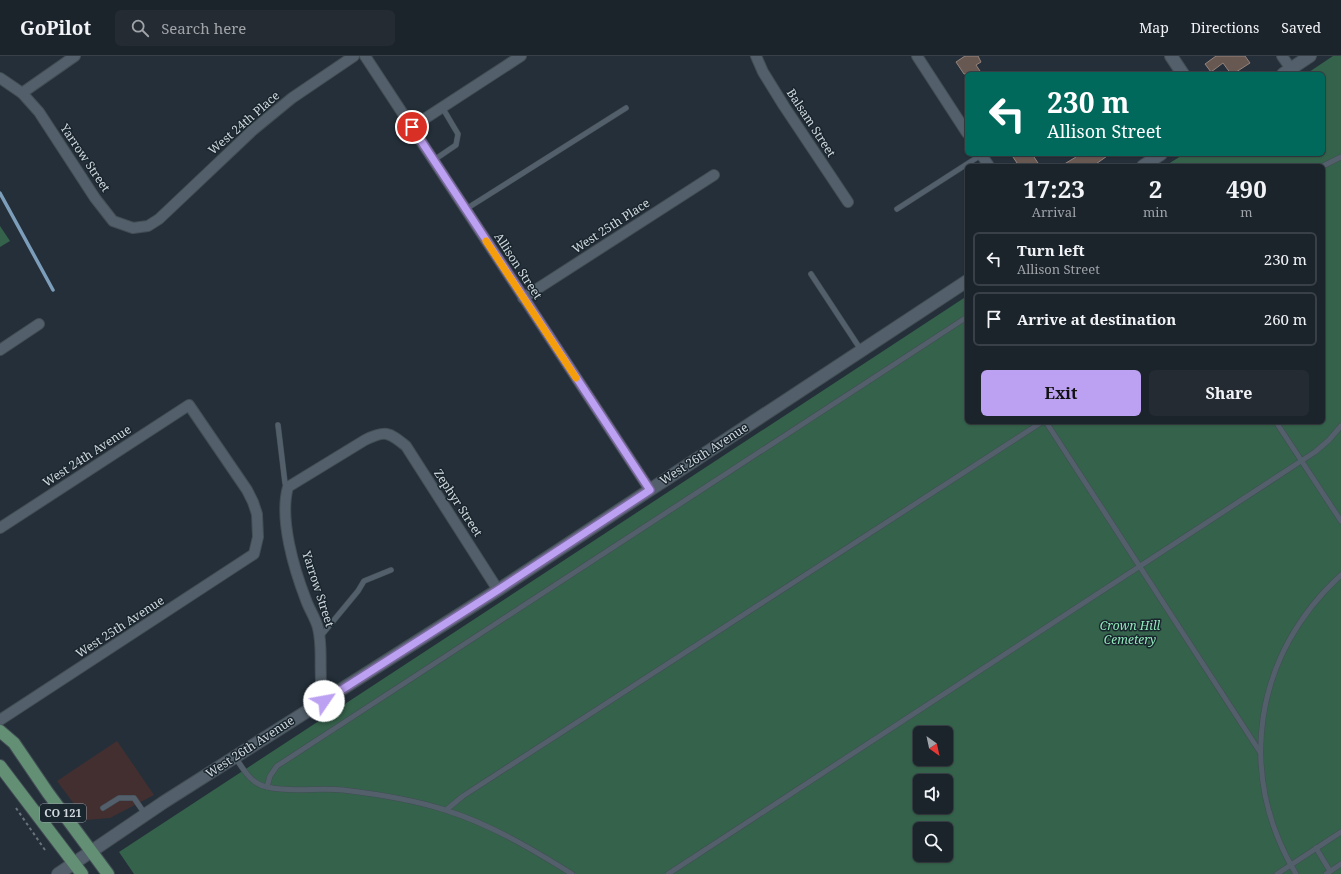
<!DOCTYPE html>
<html lang="en">
<head>
<meta charset="utf-8">
<style>
  :root { --surface:#1b232b; --page:#242b33; --text:#f1f3f6; --muted:#a0a4a9; --line:#394047; --accent:#bca0f2 }
  body { margin:0; font-family:"Noto Serif",serif; background:var(--page); color:var(--text); height:100vh; display:flex; flex-direction:column; font-size:15px; white-space:nowrap }
  * { box-sizing:border-box; margin:0 }
  p { font-size:13px; color:var(--muted) }
  .icon { flex:none; width:22px; height:22px; fill:none; stroke:currentColor; stroke-width:2; stroke-linecap:round; stroke-linejoin:round }
  .map { position:relative; flex:1; overflow:hidden }
  .panel { position:absolute; left:965px; top:108px; width:360px; height:260px; display:flex; flex-direction:column; background:var(--surface); border-radius:6px; box-shadow:0 1px 3px #0004,0 0 0 1px var(--line) }
  .panel>* { flex:none }
  .guide { position:absolute; left:965px; top:16px; width:360px; height:84px; border-radius:6px; box-shadow:0 1px 3px #0004,0 0 0 1px var(--line); background:#00695c; color:#fff; overflow:hidden }
  .needle { width:26px; rotate:147deg }
  .controls { position:absolute; left:913px; top:670px; display:grid; gap:8px }
  .controls a { display:grid; place-items:center; width:40px; height:40px; border-radius:6px; background:var(--surface); box-shadow:0 1px 3px #0004,0 0 0 1px var(--line); font-size:20px }
  .pin { position:absolute; display:grid; place-items:center; width:34px; height:34px; color:#fff; margin:-17px; border:2px solid #fff; border-radius:50%; box-shadow:0 1px 4px #0007 }
  .me { position:absolute; width:44px; margin:-22px; rotate:57deg; stroke-linejoin:round; filter:drop-shadow(0 0 3px #0008) }
  .turn { display:flex; align-items:center; gap:14px; height:84px; padding:0 16px; font-size:18px }
  .turn .icon { width:52px; height:52px; stroke-width:2.5 }
  .turn b { display:block; font-size:28px; line-height:34px }
  .eta { display:flex; justify-content:space-evenly; align-items:center; height:68px; text-align:center }
  .eta b { font-size:24px; font-weight:700; line-height:28px }
  .cta { display:flex; gap:8px; margin-top:auto; padding:8px 16px }
  .cta a { flex:1; height:46px; border-radius:6px; background:var(--accent); color:#111; font-size:16px; font-weight:700; line-height:46px; text-align:center }
  .cta a+a { background:var(--page); color:var(--text) }
  ul { padding:0; list-style:none }
  li { display:flex; align-items:center; gap:12px; height:54px; margin:0 8px 6px; padding:0 8px; border:2px solid var(--line); border-radius:6px }
  li div { flex:1 }
  li b { display:block; font-size:15px }
  li em { font-style:normal }
  header { display:flex; align-items:center; gap:24px; box-sizing:border-box; height:56px; padding:0 20px; background:var(--surface); border-bottom:1px solid var(--line) }
  header strong { font-size:19px }
  nav { display:flex; gap:22px; margin-inline-start:auto; font-size:14px }
  .search { width:280px; height:36px; background:var(--page); display:flex; align-items:center; gap:10px; box-sizing:border-box; padding:0 14px; border-radius:6px; color:var(--muted); font-size:15px }
  .map>svg:first-child { display:block }
  .commercial { fill:#442f30 }
  .green { fill:#35624b; fill-rule:evenodd }
  .lines { fill:none; stroke-linecap:round; stroke-linejoin:round }
  .stream { stroke:#7d9eba; stroke-width:3.5 }
  .building { fill:#685852; stroke:#94837c }
  .lane-casing { stroke:#434d55; stroke-width:6 }
  .street-casing { stroke:#434d55; stroke-width:12 }
  .secondary-casing { stroke:#434d55; stroke-width:14 }
  .primary-casing { stroke:#434d55; stroke-width:14 }
  .path { stroke:#69737b; stroke-width:2; stroke-dasharray:3 3; stroke-linecap:butt }
  .lane { stroke:#53606b; stroke-width:5 }
  .street { stroke:#53606b; stroke-width:10 }
  .secondary { stroke:#53606b; stroke-width:12 }
  .primary { stroke:#639074; stroke-width:12 }
  .route-casing { stroke:#7a689d; stroke-width:10 }
  .route { stroke:#bca0f2; stroke-width:7 }
  .slow { stroke:#f59e0b; stroke-width:7 }
  .labels { text-anchor:middle; stroke-width:3; stroke-linejoin:round; paint-order:stroke }
  .shield { fill:#1a262e; stroke:#99a3a9; stroke-width:1 }
  .shield-label { font-size:11px; font-weight:bold; fill:#d0d8de }
  .street-label { font-size:12px; fill:#d0d8de; stroke:#1a262e }
  .park-label { font-size:12px; font-style:italic; fill:#92e8bb; stroke:#1a262e }
</style>
</head>
<body>
<header>
<strong>GoPilot</strong>
<div class="search"><svg class="icon" aria-label="search" viewBox="0 0 24 24"><circle cx="10" cy="10" r="6"/><path d="M15 15l6 6"/></svg>Search here</div>
<nav><a>Map</a><a>Directions</a><a>Saved</a></nav>
</header>
<div class="map">
<svg width="1341" height="818" viewBox="0 0 1341 818">
  <rect width="100%" height="100%" fill="#242f39"/>
  <path class="commercial" d="M117 685 154 739 110 762 86 764 57 725Z"/>
  <g class="green">
    <path d="M1333 0H1341V818H134L119 796 967 240V366H1323V110H1165L1184 98H1323V18H1306ZM920 677H946V703H920ZM920 725H946V751H920ZM920 773H946V799H920Z"/>
    <path d="M0 170 10 185 0 191Z"/>
  </g>
  <g class="lines">
    <path class="stream" d="M0 137 53 234"/>
  </g>
  <g class="building">
    <path d="M965 0H978L981 6 976 9 982 18H964L956 6Z"/>
    <path d="M1216 0H1245L1250 7 1233 18H1231L1223 7 1211 16 1205 8Z"/>
    <path d="M1011 98H1032L1040 110H1019Z"/>
    <path d="M1074 98H1110L1093 110H1061L1076 101Z"/>
  </g>
  <g class="lines">
    <defs>
      <g id="lane">
        <path d="M434 104 456 89 458 78 442 51"/>
        <path d="M1323 110 1341 101"/>
        <path d="M466 153 626 52"/>
        <path d="M897 153 981 99"/>
        <path d="M811 218 861 294"/>
        <path d="M1046 366 1260 696"/>
        <path d="M1276 366 1341 465"/>
        <path d="M278 369 285 427 288 431"/>
        <path d="M320 581 358 535 364 525 391 514"/>
        <path d="M235 701C244 714 251 728 267 731 293 737 318 731 343 734 377 738 411 743 445 754 490 768 532 793 572 818"/>
        <path d="M267 731 270 720 277 710 967 261"/>
        <path d="M103 752 119 742H134L145 758"/>
        <path d="M446 754 463 740 1042 366"/>
        <path d="M1316 792 1330 815"/>
        <path d="M668 818 1315 396 1329 384 1341 370"/>
        <path d="M1277 818 1341 776"/>
        <path d="M1296 818C1235 717 1255 597 1341 519"/>
        <path d="M1326 818 1341 808"/>
      </g>
      <g id="street">
        <path d="M365 0 650 434"/>
        <path d="M756 0 763 16 784 50 848 146"/>
        <path d="M917 0 967 77"/>
        <path d="M1282 0 1291 13"/>
        <path d="M0 22 22 37 39 56 95 142 113 165 133 172 148 170 159 163 253 74 292 42 354 0"/>
        <path d="M22 37 75 0"/>
        <path d="M412 71 521 0"/>
        <path d="M981 98 989 110"/>
        <path d="M523 242 714 119"/>
        <path d="M0 294 39 268"/>
        <path d="M0 472 189 349 247 434 253 446 257 458 258 481 254 498 0 664"/>
        <path d="M324 645C317 621 324 596 318 572 316 563 309 553 306 544 294 513 279 463 288 431L365 384C385 374 389 376 406 390L498 534"/>
      </g>
      <g id="secondary">
        <path d="M1171 0 1183 18"/>
        <path d="M1283 18 1310 0"/>
        <path d="M1143 110 1161 98"/>
        <path d="M58 818 164 746 498 534 967 225"/>
      </g>
      <g id="primary">
        <path d="M0 675 14 687 48 737 108 818"/>
        <path d="M0 710 82 818"/>
      </g>
    </defs>
    <use href="#lane" class="lane-casing"/>
    <use href="#street" class="street-casing"/>
    <use href="#secondary" class="secondary-casing"/>
    <use href="#primary" class="primary-casing"/>
    <path class="path" d="M16 752 45 794"/>
    <use href="#lane" class="lane"/>
    <use href="#street" class="street"/>
    <use href="#secondary" class="secondary"/>
    <use href="#primary" class="primary"/>
  </g>
  <g class="lines">
    <defs>
      <path id="route" d="M324 645 498 534 650 434 412 71"/>
    </defs>
    <use href="#route" class="route-casing"/>
    <use href="#route" class="route"/>
    <path class="slow" d="M486 185 576 322"/>
  </g>
  <g class="labels">
    <rect class="shield" x="40" y="748" width="46" height="18" rx="3"/>
    <g class="shield-label">
      <text x="63" y="761">CO 121</text>
    </g>
    <g class="street-label">
      <text transform="translate(244 67) rotate(-41)" y="4">West 24th Place</text>
      <text transform="translate(811 67) rotate(57)" y="4">Balsam Street</text>
      <text transform="translate(85 102) rotate(56)" y="4">Yarrow Street</text>
      <text transform="translate(611 170) rotate(-33)" y="4">West 25th Place</text>
      <text transform="translate(518 210) rotate(57)" y="4">Allison Street</text>
      <text transform="translate(704 398) rotate(-33)" y="4">West 26th Avenue</text>
      <text transform="translate(87 400) rotate(-33)" y="4">West 24th Avenue</text>
      <text transform="translate(458 447) rotate(57)" y="4">Zephyr Street</text>
      <text transform="translate(318 533) rotate(72)" y="4">Yarrow Street</text>
      <text transform="translate(120 571) rotate(-33)" y="4">West 25th Avenue</text>
      <text transform="translate(250 691) rotate(-33)" y="4">West 26th Avenue</text>
    </g>
    <g class="park-label">
      <text x="1130" y="574">Crown Hill<tspan x="1130" dy="14">Cemetery</tspan></text>
    </g>
  </g>
</svg>
<div class="controls">
<a><svg class="needle" viewBox="-14 -14 28 28"><path d="M0-13l5 13h-10z" fill="#e53935"/><path d="M0 13l5-13h-10z" fill="#a0a4a9"/></svg></a>
<a><svg class="icon" aria-label="sound" viewBox="0 0 24 24"><path d="M4 9h4l5-4v14l-5-4H4zM17 9q2 3 0 6"/></svg></a>
<a><svg class="icon" aria-label="search" viewBox="0 0 24 24"><circle cx="10" cy="10" r="6"/><path d="M15 15l6 6"/></svg></a>
</div>
<div class="pin" style="left:412px;top:71px;background:#d93025"><svg class="icon" aria-label="arrive" viewBox="0 0 24 24"><path d="M6 21V4h12l-3 4 3 4H6"/></svg></div>
<svg class="me" style="left:324px;top:645px" viewBox="-20 -20 40 40"><circle r="19" fill="#fff"/><path d="M0-13L10 11 0 6-10 11z" fill="#bca0f2"/></svg>
<div class="guide">
<div class="turn"><svg class="icon" aria-label="left" viewBox="0 0 24 24"><path d="M17 20v-9H6M10 6l-5 5 5 5"/></svg><div><b>230 m</b>Allison Street</div></div>
</div>
<section class="panel">
<div class="eta">
<div><b>17:23</b><p>Arrival</p></div>
<div><b>2</b><p>min</p></div>
<div><b>490</b><p>m</p></div>
</div>
<ul>
<li><svg class="icon" aria-label="left" viewBox="0 0 24 24"><path d="M17 20v-9H6M10 6l-5 5 5 5"/></svg><div><b>Turn left</b><p>Allison Street</p></div><em>230 m</em></li>
<li><svg class="icon" aria-label="arrive" viewBox="0 0 24 24"><path d="M6 21V4h12l-3 4 3 4H6"/></svg><div><b>Arrive at destination</b></div><em>260 m</em></li>
</ul>
<div class="cta"><a>Exit</a><a>Share</a></div>
</section>
</div>
</body>
</html>
